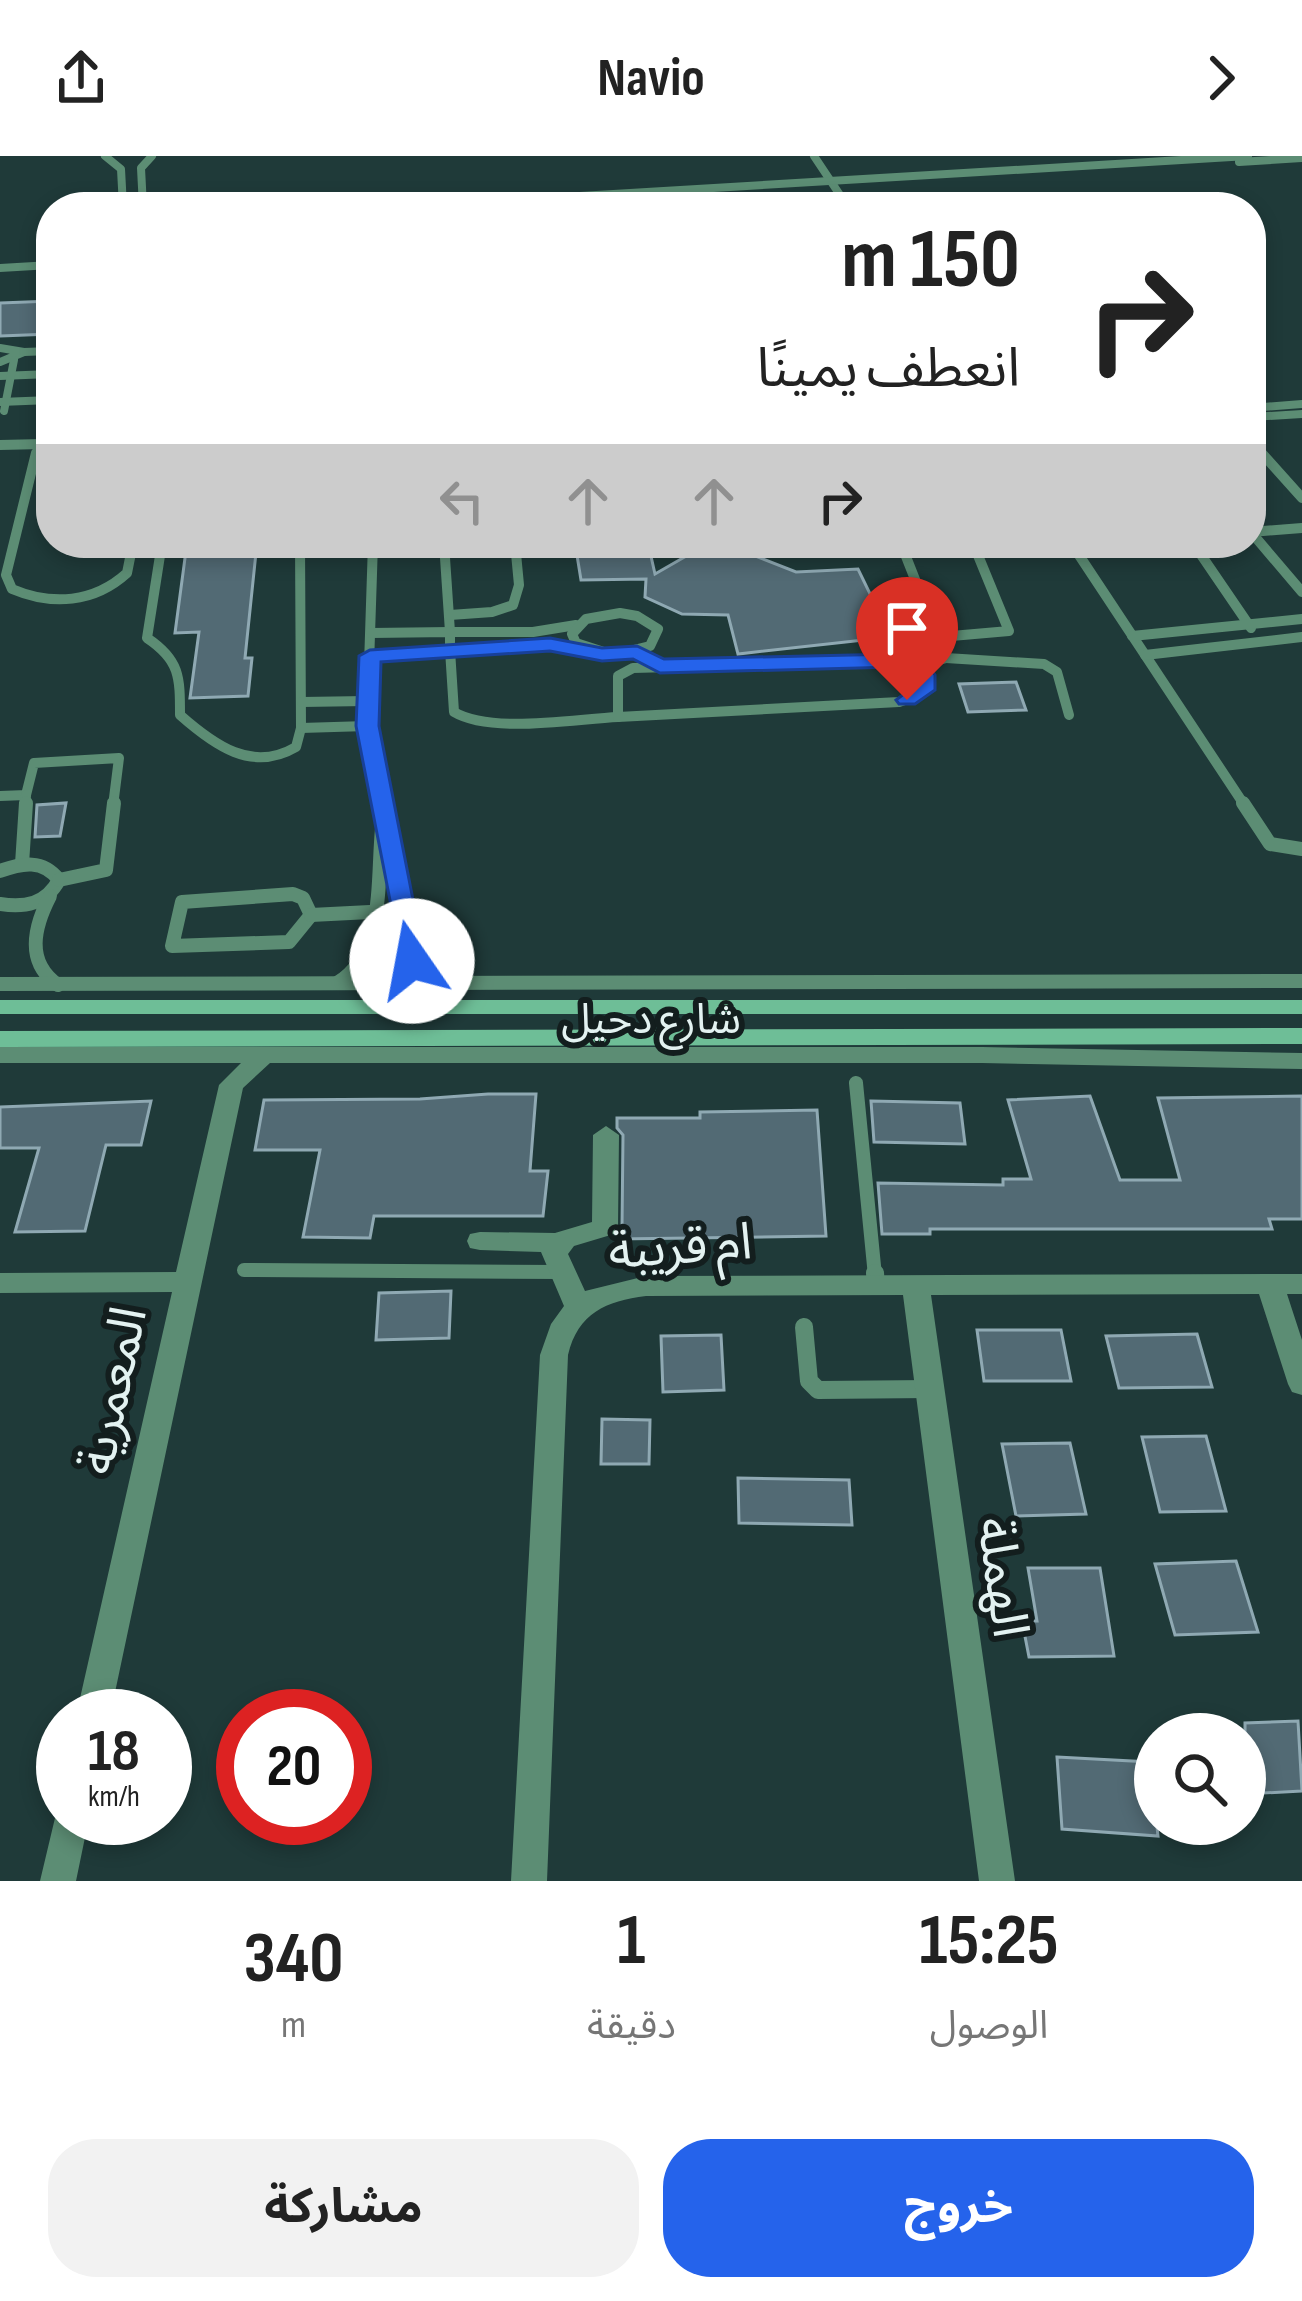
<!DOCTYPE html>
<html lang="ar">
<head>
<meta charset="utf-8">
<style>
  :root { --surface:#fff; --page:#f2f2f2; --text:#222; --muted:#767676; --accent:#2563eb }
  body { margin:0; font-family:"Sofia Sans Condensed","Noto Sans Arabic",sans-serif; background:var(--page); color:var(--text); direction:rtl; height:100vh; display:flex; flex-direction:column; font-size:45px; white-space:nowrap }
  * { box-sizing:border-box; margin:0 }
  p { font-size:39px; color:var(--muted) }
  .icon { flex:none; width:66px; height:66px; fill:none; stroke:currentColor; stroke-width:2; stroke-linecap:round; stroke-linejoin:round }
  .map { position:relative; height:1725px; overflow:hidden; direction:ltr }
  .side { display:flex; flex-direction:column; background:var(--surface); flex:1 }
  .side>* { flex:none }
  .hud { position:absolute; left:36px; top:36px; width:1230px; height:366px; border-radius:48px; box-shadow:0 6px 18px #0003; direction:rtl; background:#fff; color:var(--text); overflow:hidden }
  .controls { position:absolute; left:1134px; top:1557px; display:grid; gap:24px }
  .controls a { display:grid; place-items:center; width:132px; height:132px; border-radius:50%; background:var(--surface); box-shadow:0 6px 18px #0003; font-size:60px }
  .speed { position:absolute; left:36px; top:1533px; display:flex; gap:24px; font-size:60px; font-weight:700; text-align:center }
  .speed>* { display:grid; place-content:center; width:156px; height:156px; border-radius:50%; background:var(--surface); box-shadow:0 6px 18px #0003; line-height:1 }
  .speed small { font-size:30px; font-weight:400 }
  .speed .limit { border:18px solid #d22; background:#fff; color:#111 }
  .pin { position:absolute; display:grid; place-items:center; width:102px; height:102px; color:#fff; margin:-123px -51px; border-radius:50% 50% 50% 0; rotate:-45deg; box-shadow:0 0 12px #0007 }
  .pin .icon { rotate:45deg }
  .me { position:absolute; width:132px; margin:-66px; rotate:348deg; stroke-linejoin:round; filter:drop-shadow(0 0 9px #0008) }
  .turn { display:flex; align-items:center; gap:42px; height:252px; padding:0 48px; font-size:54px }
  .turn .icon { width:156px; height:156px; stroke-width:2.5 }
  .turn b { display:block; font-size:84px; line-height:102px }
  .lanes { display:flex; align-items:center; height:114px; padding:0 48px; background:#0003; justify-content:center; gap:60px; direction:ltr }
  .lanes .off { opacity:.35 }
  .eta { display:flex; justify-content:space-evenly; align-items:center; height:204px; text-align:center }
  .eta b { font-size:72px; font-weight:700; line-height:84px }
  .primary-button { display:flex; gap:24px; margin-top:auto; padding:24px 48px }
  .primary-button a { flex:1; height:138px; border-radius:48px; background:var(--accent); color:#fff; font-size:48px; font-weight:700; line-height:138px; text-align:center }
  .primary-button a+a { background:var(--page); color:var(--text) }
  header { display:flex; justify-content:space-between; align-items:center; height:156px; padding:0 48px; background:var(--surface); font-size:54px; font-weight:700 }
  .map>svg:first-child { display:block }
  .building { fill:#526a74; stroke:#8fa9b3; stroke-width:3 }
  .lines { fill:none; stroke-linecap:round; stroke-linejoin:round }
  .lane-far3 { stroke:#5c8d74; stroke-width:8 }
  .lane-far2 { stroke:#5c8d74; stroke-width:10 }
  .lane-far1 { stroke:#5c8d74; stroke-width:14 }
  .lane { stroke:#5c8d74; stroke-width:18 }
  .street { fill:#5c8d74; fill-rule:evenodd }
  .secondary { fill:#6ebe97; fill-rule:evenodd }
  .route { fill:#2563eb; stroke:#184099; stroke-width:3 }
  .labels { text-anchor:middle; stroke-width:12; stroke-linejoin:round; paint-order:stroke }
  .street-label { font-size:42px; fill:#e3f2f1; stroke:#131e1e }
  .near-street-label { font-size:51px; fill:#e3f2f1; stroke:#131e1e }
</style>
</head>
<body>
<header><svg class="icon" aria-label="forward" viewBox="0 0 24 24"><path d="M9 5l7 7-7 7"/></svg>Navio<svg class="icon" aria-label="share" viewBox="0 0 24 24"><path d="M12 15V3M7 8l5-5 5 5M5 13v7h14v-7"/></svg></header>
<div class="map">
<svg width="1302" height="1725" viewBox="0 0 1302 1725">
  <rect width="100%" height="100%" fill="#1f3a39"/>
  <g class="building">
    <path d="M51 145V178L0 180V147Z"/>
    <path d="M187 387H257L245 502H252L248 540 190 542 199 476 175 477Z"/>
    <path d="M575 387H648L655 418 709 387H722L796 416 858 413 891 481 738 498 728 459 682 458 645 441 646 423 581 424Z"/>
    <path d="M1016 526 1026 554 968 556 959 528Z"/>
    <path d="M66 647 60 680 35 681 37 649Z"/>
    <path d="M488 938H536L530 1015H548L543 1060H374L370 1082 303 1081 320 994H255L264 944 420 943Z"/>
    <path d="M1090 940 1120 1024H1180L1158 942 1302 940V1063H1269L1272 1073H930V1078H882L878 1027 1003 1029V1023H1031L1008 944Z"/>
    <path d="M151 945 141 989H106L85 1075 15 1076 39 992H0V951Z"/>
    <path d="M871 945 960 947 965 988 874 986Z"/>
    <path d="M817 954 826 1080 617 1083 622 1071 623 979 617 972V962H700V956Z"/>
    <path d="M451 1135 449 1182 376 1184 379 1137Z"/>
    <path d="M977 1174H1061L1071 1225H984Z"/>
    <path d="M1197 1178 1212 1231 1119 1232 1106 1180Z"/>
    <path d="M721 1179 724 1234 663 1236 661 1180Z"/>
    <path d="M602 1263 650 1264 649 1308H601Z"/>
    <path d="M1206 1280 1226 1355 1160 1356 1142 1281Z"/>
    <path d="M1070 1287 1086 1358 1016 1360 1002 1288Z"/>
    <path d="M738 1322 849 1324 852 1369 739 1367Z"/>
    <path d="M1236 1405 1258 1476 1175 1479 1155 1408Z"/>
    <path d="M1028 1412H1100L1114 1500 1029 1501 1022 1465H1037Z"/>
    <path d="M1298 1565 1302 1635 1245 1638V1567Z"/>
    <path d="M1057 1601 1150 1606 1158 1680 1062 1673Z"/>
  </g>
  <g class="lines">
    <g class="lane-far3">
      <path d="M105 0 121 13 123 51"/>
      <path d="M814 0 848 51"/>
      <path d="M1239 6 1302 2"/>
      <path d="M143 51 141 12 152 0"/>
      <path d="M396 51 1248 0"/>
      <path d="M0 112 51 109"/>
      <path d="M0 192 24 196 0 206"/>
      <path d="M24 196 51 195"/>
      <path d="M0 220 51 218"/>
      <path d="M0 246 51 244"/>
      <path d="M1251 252 1302 248"/>
      <path d="M4 255 14 204"/>
      <path d="M1251 261 1302 258"/>
    </g>
    <g class="lane-far2">
      <path d="M1251 285 1302 342"/>
      <path d="M51 287 36 297 6 419 12 433C52 450 94 447 127 417L133 387"/>
      <path d="M0 289 43 288"/>
      <path d="M1251 376 1302 436"/>
      <path d="M1251 376 1302 372"/>
      <path d="M162 387 147 482C180 504 180 521 180 559 214 589 252 617 296 591L301 572 300 387"/>
      <path d="M373 387 367 570 381 650"/>
      <path d="M444 387 450 476H533L576 469"/>
      <path d="M1071 387 1245 650"/>
      <path d="M1193 387 1251 472"/>
      <path d="M620 457 637 460 658 473 650 490 613 499 576 487 572 478 586 463Z"/>
      <path d="M450 459 492 456 513 449 519 429 515 387"/>
      <path d="M1132 480 1302 463"/>
      <path d="M940 481 1009 475 975 392 966 387"/>
      <path d="M587 494 550 488 450 494 454 556C491 578 574 563 618 561"/>
      <path d="M1145 499 1302 481"/>
      <path d="M370 500 450 494V476L371 477"/>
      <path d="M946 502 1044 508 1057 516 1069 559"/>
      <path d="M898 505 919 510 925 526 916 540 899 546 618 561V520L633 512Z"/>
      <path d="M919 510 946 502 905 398 911 390 926 387"/>
      <path d="M302 546 366 545"/>
      <path d="M301 572 367 570"/>
      <path d="M0 640 26 639 34 607 119 602 113 650"/>
      <path d="M25 650 26 639"/>
    </g>
    <g class="lane-far1">
      <path d="M381 647 406 785 417 813 444 826"/>
      <path d="M1243 647 1270 688 1302 693"/>
      <path d="M22 708 26 647"/>
      <path d="M0 715C22 707 43 703 59 724 46 748 25 752 0 748"/>
      <path d="M59 724 106 714 114 647"/>
      <path d="M293 738 303 742 311 759 289 786 172 790 182 746Z"/>
      <path d="M50 740C34 771 25 806 58 829"/>
      <path d="M311 759 370 756"/>
      <path d="M337 827C385 799 377 724 382 673"/>
      <path d="M856 927 875 1120"/>
      <path d="M244 1114 562 1116"/>
    </g>
    <g class="lane">
      <path d="M875 1117 876 1130"/>
      <path d="M804 1171 809 1225 818 1234 930 1233"/>
    </g>
    <g class="street">
      <path d="M1302 818V832L0 835V821Z"/>
      <path d="M0 891H982L1302 897V913L982 907H270L243 932 110 1560H76L172 1136 0 1137V1117L176 1116 219 929 241 907H0Z"/>
      <path d="M606 970 619 979 618 1071 614 1078 574 1090 568 1098 585 1135 646 1120 1302 1118V1138H1287L1302 1184V1239L1292 1236 1288 1228 1259 1138 931 1139 1015 1725H979L903 1139 646 1140C606 1145 578 1157 568 1199L547 1725H511L540 1199 551 1168 564 1150 541 1096 480 1094 470 1092 467 1085 470 1078 480 1076 555 1077 592 1066 593 979Z"/>
      <path d="M63 1650V1662H89L76 1725H40L55 1662Z"/>
    </g>
    <g class="secondary">
      <rect x="0" y="844" width="1302" height="14"/>
      <path d="M1302 872V888L0 891V875Z"/>
    </g>
  </g>
  <path class="route" d="M550 482 602 492 637 490 664 503 898 498 926 506 935 519V534L915 548H899L896 544 913 531V519L897 511 660 517 633 503 602 505 550 495 381 506 379 570 425 805 412 813 403 811 356 570 359 500 370 494Z"/>
  <g class="labels">
    <g class="street-label">
      <text x="651" y="877">شارع دحيل</text>
    </g>
    <g class="near-street-label">
      <text transform="translate(680 1089) rotate(-4)" y="18">ام قريبة</text>
      <text transform="translate(111 1234) rotate(-78)" y="18">المعمرية</text>
      <text transform="translate(1004 1421) rotate(82)" y="18">الهملة</text>
    </g>
  </g>
</svg>
<div class="controls">
<a><svg class="icon" aria-label="search" viewBox="0 0 24 24"><circle cx="10" cy="10" r="6"/><path d="M15 15l6 6"/></svg></a>
</div>
<div class="speed"><div>18<small>km/h</small></div><div class="limit">20</div></div>
<div class="pin" style="left:907px;top:544px;background:#d93025"><svg class="icon" aria-label="arrive" viewBox="0 0 24 24"><path d="M6 21V4h12l-3 4 3 4H6"/></svg></div>
<svg class="me" style="left:412px;top:805px" viewBox="-20 -20 40 40"><circle r="19" fill="#fff"/><path d="M0-13L10 11 0 6-10 11z" fill="#2563eb"/></svg>
<div class="hud">
<div class="turn"><svg class="icon" aria-label="right" viewBox="0 0 24 24"><path d="M7 20v-9h11M14 6l5 5-5 5"/></svg><div><b>150 m</b>انعطف يمينًا</div></div>
<div class="lanes"><svg class="icon off" aria-label="left" viewBox="0 0 24 24"><path d="M17 20v-9H6M10 6l-5 5 5 5"/></svg><svg class="icon off" aria-label="ahead" viewBox="0 0 24 24"><path d="M12 20V5M6 11l6-6 6 6"/></svg><svg class="icon off" aria-label="ahead" viewBox="0 0 24 24"><path d="M12 20V5M6 11l6-6 6 6"/></svg><svg class="icon" aria-label="right" viewBox="0 0 24 24"><path d="M7 20v-9h11M14 6l5 5-5 5"/></svg></div>
</div>
</div>
<section class="side">
<div class="eta">
<div><b>15:25</b><p>الوصول</p></div>
<div><b>1</b><p>دقيقة</p></div>
<div><b>340</b><p>m</p></div>
</div>
<div class="primary-button"><a>خروج</a><a>مشاركة</a></div>
</section>
</body>
</html>
